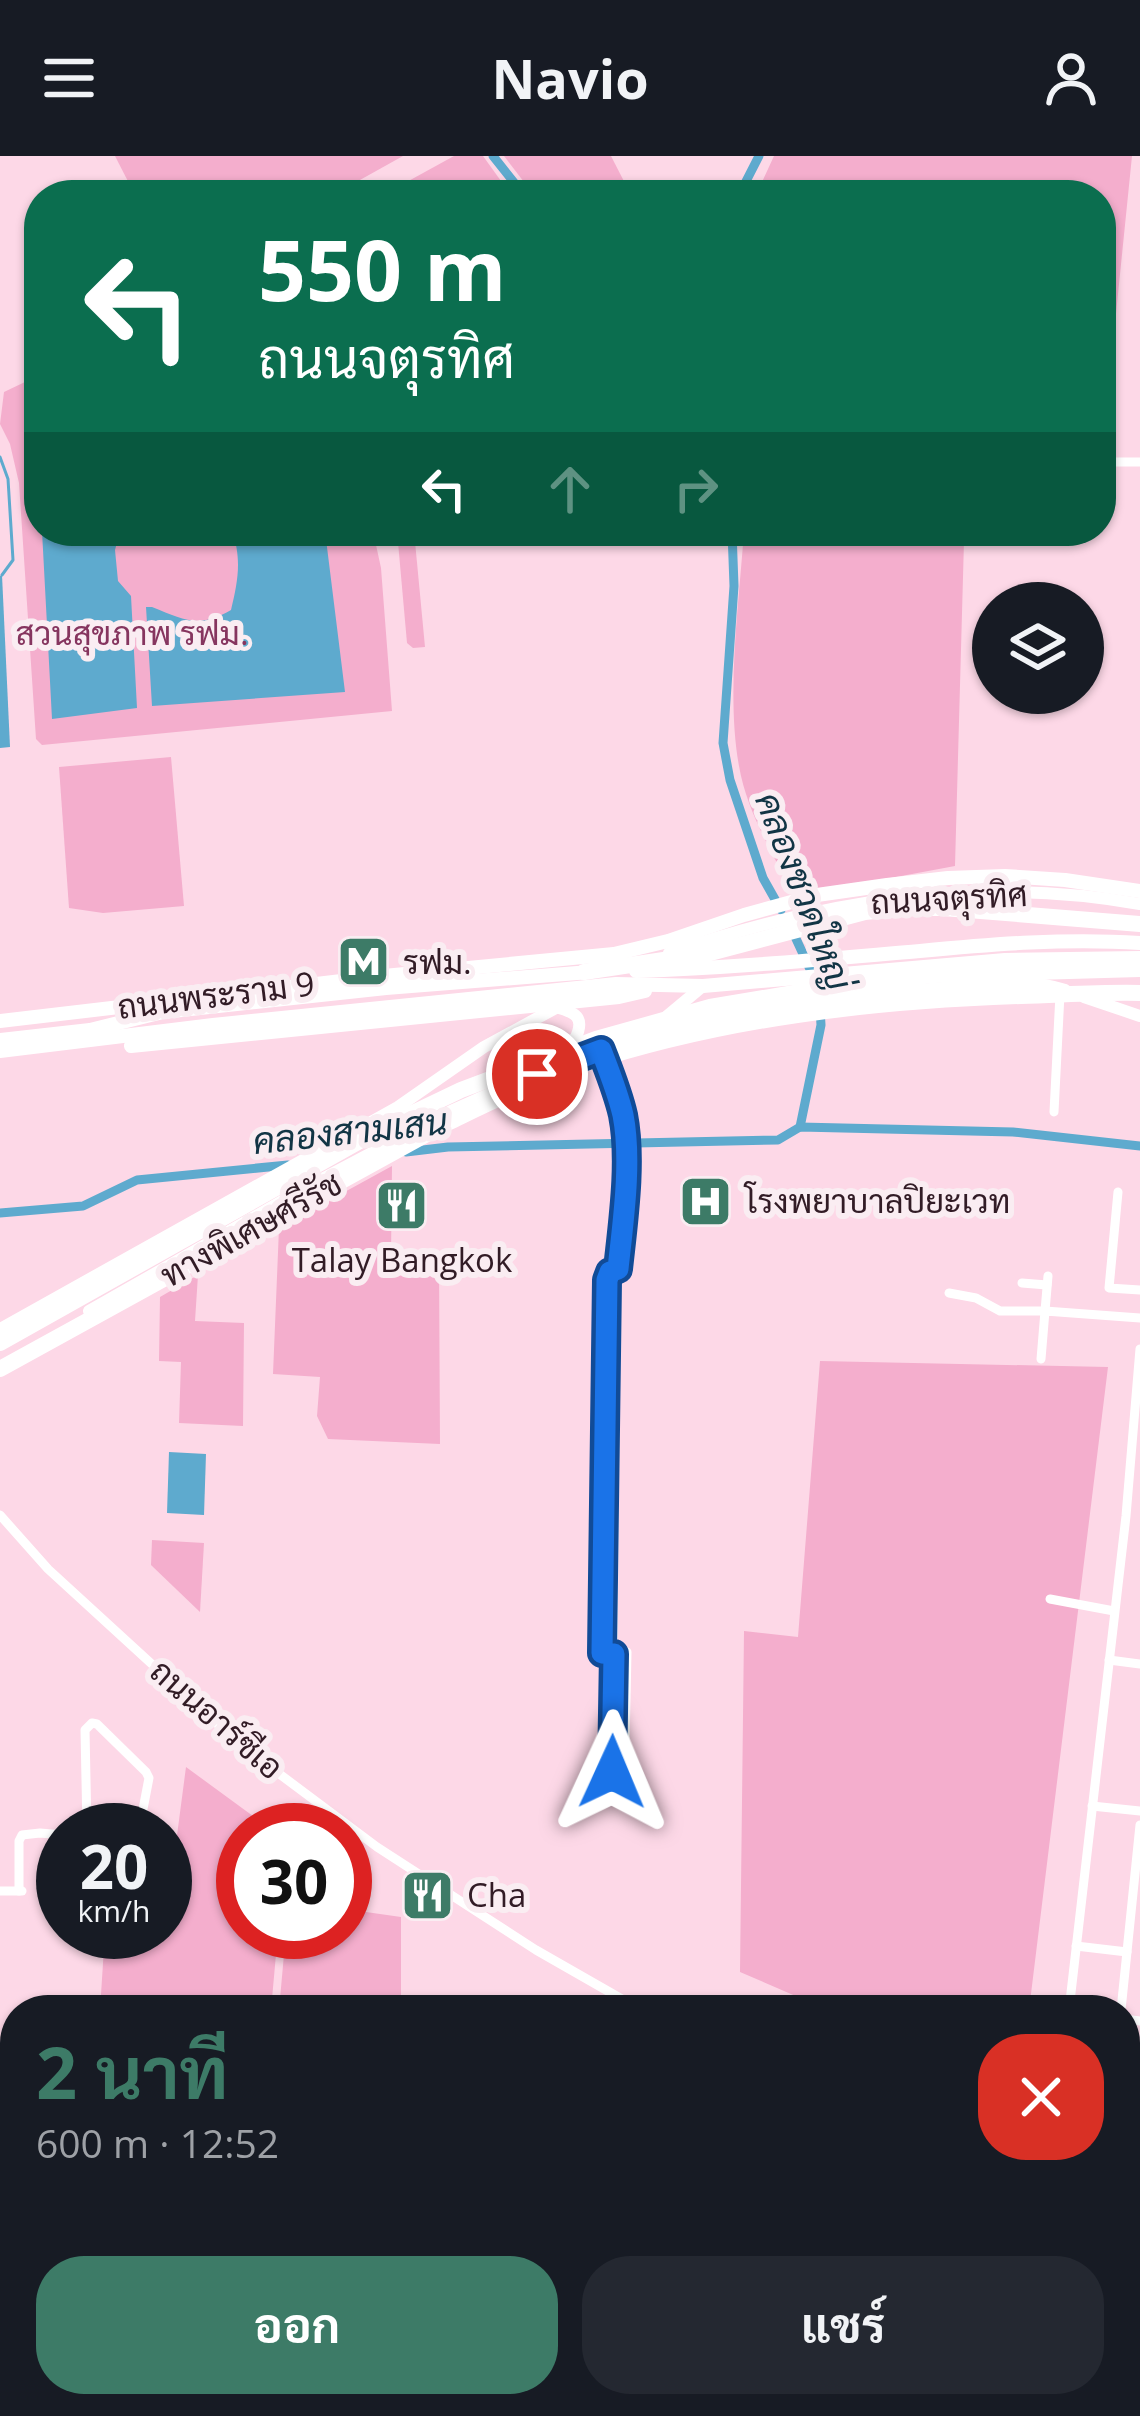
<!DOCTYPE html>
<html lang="th">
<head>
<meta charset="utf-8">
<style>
  :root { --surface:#171b24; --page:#242831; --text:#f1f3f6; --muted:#9ea1a6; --accent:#3d7b67 }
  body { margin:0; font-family:"Open Sans",Sarabun,sans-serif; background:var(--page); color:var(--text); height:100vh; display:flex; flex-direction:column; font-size:45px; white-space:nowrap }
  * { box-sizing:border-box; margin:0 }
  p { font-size:39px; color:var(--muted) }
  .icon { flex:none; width:66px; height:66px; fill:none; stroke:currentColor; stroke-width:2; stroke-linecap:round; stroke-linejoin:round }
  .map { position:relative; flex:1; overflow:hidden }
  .sheet { position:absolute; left:0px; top:1839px; width:1140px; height:423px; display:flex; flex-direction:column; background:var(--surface); border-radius:48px 48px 0 0; box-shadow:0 3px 9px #0004 }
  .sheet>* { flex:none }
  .guide { position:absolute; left:24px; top:24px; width:1092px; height:366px; border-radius:48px; box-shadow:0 3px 9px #0004; background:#0b6e4f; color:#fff; overflow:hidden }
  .fabs { position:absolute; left:972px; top:426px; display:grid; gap:24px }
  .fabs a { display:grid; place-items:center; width:132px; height:132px; border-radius:50%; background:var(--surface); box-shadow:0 3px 9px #0004; font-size:60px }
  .speed { position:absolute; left:36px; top:1647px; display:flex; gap:24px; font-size:60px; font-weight:700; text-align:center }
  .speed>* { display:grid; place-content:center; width:156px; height:156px; border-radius:50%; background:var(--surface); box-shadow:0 3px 9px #0004; line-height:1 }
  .speed small { font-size:30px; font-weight:400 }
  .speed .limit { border:18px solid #d22; background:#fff; color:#111 }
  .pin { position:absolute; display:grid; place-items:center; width:102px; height:102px; color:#fff; margin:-51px; border:6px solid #fff; border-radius:50%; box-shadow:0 3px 12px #0007 }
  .me { position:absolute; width:132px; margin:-66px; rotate:1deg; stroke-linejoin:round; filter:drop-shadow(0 0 9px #0008) }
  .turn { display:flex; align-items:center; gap:42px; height:252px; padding:0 36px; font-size:54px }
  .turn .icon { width:156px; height:156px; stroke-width:2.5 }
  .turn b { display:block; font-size:84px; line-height:102px }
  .lanes { display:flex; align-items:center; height:114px; padding:0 36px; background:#0003; justify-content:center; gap:60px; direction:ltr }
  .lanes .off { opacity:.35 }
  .round { display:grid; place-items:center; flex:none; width:126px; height:126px; border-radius:48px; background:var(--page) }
  .head { display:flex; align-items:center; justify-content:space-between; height:204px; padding:0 36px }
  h1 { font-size:72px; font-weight:700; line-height:90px; color:var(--accent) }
  .button { display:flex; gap:24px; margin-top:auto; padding:24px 36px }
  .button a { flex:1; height:138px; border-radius:48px; background:var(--accent); color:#fff; font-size:48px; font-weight:700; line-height:138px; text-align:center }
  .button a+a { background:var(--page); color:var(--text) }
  header { display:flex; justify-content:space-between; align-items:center; height:156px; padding:0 36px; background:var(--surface); font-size:54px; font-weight:700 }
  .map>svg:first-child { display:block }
  .green { fill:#f4aecd }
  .water { fill:#5eaace }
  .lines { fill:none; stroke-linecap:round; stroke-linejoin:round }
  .stream { stroke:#5eaace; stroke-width:3 }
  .canal { stroke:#5eaace; stroke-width:9 }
  .street { stroke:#fff; stroke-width:9 }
  .secondary { stroke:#fff; stroke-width:12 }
  .primary { stroke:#fff; stroke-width:14 }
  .highway { stroke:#fff; stroke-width:16 }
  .rail-casing { stroke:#8c707c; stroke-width:8 }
  .rail { stroke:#faedf2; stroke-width:3; stroke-dasharray:9; stroke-linecap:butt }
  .route-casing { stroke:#114b97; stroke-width:30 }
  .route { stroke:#1a73e8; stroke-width:21 }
  .labels { text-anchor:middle; stroke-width:12; stroke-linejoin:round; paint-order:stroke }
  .park-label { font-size:33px; fill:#86355f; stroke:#faedf2 }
  .street-label { font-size:33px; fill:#321c26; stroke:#faedf2 }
  .poi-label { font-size:33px; fill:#321c26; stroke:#faedf2; text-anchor:start }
  .water-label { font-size:36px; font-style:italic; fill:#123545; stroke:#faedf2 }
</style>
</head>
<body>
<header><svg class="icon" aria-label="menu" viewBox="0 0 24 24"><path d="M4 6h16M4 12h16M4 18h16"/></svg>Navio<svg class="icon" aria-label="person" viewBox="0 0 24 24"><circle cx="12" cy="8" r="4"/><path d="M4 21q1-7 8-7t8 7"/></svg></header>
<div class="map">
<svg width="1140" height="2260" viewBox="0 0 1140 2260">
  <rect width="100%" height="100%" fill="#fdd8e7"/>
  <g class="green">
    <path d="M115 0H403L333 39H135Z"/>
    <path d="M454 0H483L511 39H383Z"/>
    <path d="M504 0H611L631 39H534Z"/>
    <path d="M774 0H1132L1104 276H1101V39H756Z"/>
    <path d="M27 225 31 233 39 230V375H373L381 412 392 555 42 589 36 583 19 327 10 288 0 268 4 236Z"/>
    <path d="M397 375H414L425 491 413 492 407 487Z"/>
    <path d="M744 375H1028L964 385 955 710 794 740C774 699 747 657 739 610 726 538 739 448 744 375Z"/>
    <path d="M171 601 184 750 103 757 69 752 59 611Z"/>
    <path d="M392 1010 391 1100 439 1104 440 1288 328 1283 317 1260 320 1221 273 1218 279 1072Z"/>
    <path d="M198 1119 195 1165 244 1167 243 1270 179 1267 181 1206 159 1205 160 1141Z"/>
    <path d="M820 1205 1108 1211 1029 1854H828L740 1816 744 1475 798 1481Z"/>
    <path d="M152 1384 204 1387 200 1456 151 1409Z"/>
    <path d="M186 1611 272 1674H243V1776H278L271 1854H100L105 1776H165V1725H171Z"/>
    <path d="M345 1753 401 1761V1854H279L286 1776H345Z"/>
  </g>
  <g class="water">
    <path d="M42 375H120L115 394 118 425 131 440 137 552 52 563Z"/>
    <path d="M232 375H325L345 536 152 550 146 451H152C185 464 198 473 231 454 238 425 242 403 232 375Z"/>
    <path d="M2 419 10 591 0 592V420Z"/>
    <path d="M169 1296 206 1298 204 1359 167 1357Z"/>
  </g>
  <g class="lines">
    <path class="stream" d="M0 301 8 323 13 404 2 419"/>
    <g class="canal">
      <path d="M493 0 524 39"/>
      <path d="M739 39 759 0"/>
      <path d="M39 250V260"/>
      <path d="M732 375 734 430 723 587 730 624 763 722 781 754"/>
      <path d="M792 774 815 824"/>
      <path d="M800 971 821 869 820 852"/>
      <path d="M406 996 448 991 778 984 800 971 1013 976 1140 990"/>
      <path d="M0 1057 83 1050 137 1024 288 1009"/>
    </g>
    <g class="street">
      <path d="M1114 306H1140"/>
      <path d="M604 901 623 958 626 993 616 1149 612 1615V1625L624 1638"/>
      <path d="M1054 956 1060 838"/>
      <path d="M1118 1036 1109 1132 1140 1134"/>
      <path d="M1022 1127 1047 1129"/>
      <path d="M949 1137 976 1142 1000 1155H1045L1048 1120"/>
      <path d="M1041 1203 1045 1155 1140 1162"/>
      <path d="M0 1359 48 1413 238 1587 377 1691 536 1794 641 1854"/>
      <path d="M1050 1443 1114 1455"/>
      <path d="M615 1496H627L624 1638"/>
      <path d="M614 1498 602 1497 606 1124 610 1116 618 1113"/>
      <path d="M1109 1504 1140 1508"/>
      <path d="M1092 1650 1140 1655"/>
      <path d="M87 1674 85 1574 92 1567 97 1568 146 1616 149 1622 139 1674"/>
      <path d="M0 1735H22"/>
      <path d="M19 1735V1685L22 1679 40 1677 63 1679"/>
      <path d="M1076 1790 1127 1796"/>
      <path d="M1069 1854 1126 1360 1140 1193"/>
      <path d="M1121 1854 1140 1669"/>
      <path d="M1125 1863 1140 1865"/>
      <path d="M0 2046H15"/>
      <path d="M1125 2058 1140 2063"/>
      <path d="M454 2250 484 2252 485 2247"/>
      <path d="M901 2259 902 2247"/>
    </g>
    <g class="secondary">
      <path d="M669 797C826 744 975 719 1140 748"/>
      <path d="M1084 841 1140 860"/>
      <path d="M555 851C575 856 586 861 575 883L561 888"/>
      <path d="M667 860 703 830"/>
      <path d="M584 900C695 859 838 839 956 831 993 829 1030 822 1065 834"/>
      <path d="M89 1155 305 1032 451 955 498 934"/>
      <path d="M0 1173 398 951 484 891 565 847"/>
      <path d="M0 2005 15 2006"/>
      <path d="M1125 2106 1140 2107"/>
    </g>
    <g class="primary">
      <path d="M636 815C731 812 825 803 920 795 993 788 1067 782 1140 787"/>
      <path d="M0 865 384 820 614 798 668 785 744 759 817 739 887 729 948 722 1005 720 1065 724 1140 735"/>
      <path d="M0 884 90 874 163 856 386 832 590 816"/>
      <path d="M131 890 619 841 645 835"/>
      <path d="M0 895 213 869 616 828 703 830 1005 804 1140 802"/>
      <path d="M0 2115 15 2116"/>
      <path d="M0 2131 15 2132"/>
      <path d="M1125 2176 1140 2177"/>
      <path d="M1125 2191H1140"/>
    </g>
    <g class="highway">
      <path d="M584 816 710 797 865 756 901 752H943L1140 768"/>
      <path d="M0 1187 390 968 461 934 596 883 710 851 853 827 934 819 1140 813"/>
      <path d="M0 1213 447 967C491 946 535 924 581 909 724 862 872 845 1021 840 1061 839 1100 836 1140 837"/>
    </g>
    <defs>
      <g id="rail">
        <path d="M0 2017 15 2018"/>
        <path d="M1125 2075 1140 2076"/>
      </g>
    </defs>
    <use href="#rail" class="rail-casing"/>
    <use href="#rail" class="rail"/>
  </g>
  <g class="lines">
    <defs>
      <path id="route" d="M537 918 601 894C609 915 618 937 623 959 632 1005 623 1066 618 1113L610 1116 607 1124 602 1497 614 1498 612 1616"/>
    </defs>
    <use href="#route" class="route-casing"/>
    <use href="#route" class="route"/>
  </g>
  <defs>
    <symbol id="metro-square" viewBox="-11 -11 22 22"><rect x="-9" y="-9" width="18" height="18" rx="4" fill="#3d7b67" stroke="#faedf2"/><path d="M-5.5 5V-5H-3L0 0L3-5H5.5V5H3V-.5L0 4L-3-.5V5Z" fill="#fff"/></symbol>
    <symbol id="hospital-square" viewBox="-11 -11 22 22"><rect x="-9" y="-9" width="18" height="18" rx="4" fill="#3d7b67" stroke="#faedf2"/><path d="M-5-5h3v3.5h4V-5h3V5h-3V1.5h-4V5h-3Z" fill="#fff"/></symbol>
    <symbol id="restaurant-square" viewBox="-11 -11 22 22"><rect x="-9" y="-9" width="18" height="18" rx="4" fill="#3d7b67" stroke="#faedf2"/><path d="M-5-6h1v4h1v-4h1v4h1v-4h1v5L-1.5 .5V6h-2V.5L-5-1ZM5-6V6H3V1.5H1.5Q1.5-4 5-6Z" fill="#fff"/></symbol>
  </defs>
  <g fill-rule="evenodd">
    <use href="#metro-square" x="334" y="776" width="59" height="59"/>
    <use href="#hospital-square" x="676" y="1016" width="59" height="59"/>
    <use href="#restaurant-square" x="372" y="1020" width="59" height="59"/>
    <use href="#restaurant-square" x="398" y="1710" width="59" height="59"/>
  </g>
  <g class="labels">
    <g class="park-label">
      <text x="132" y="489">สวนสุขภาพ รฟม.</text>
    </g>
    <g class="street-label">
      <text transform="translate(949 742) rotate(-3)" y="12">ถนนจตุรทิศ</text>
      <text transform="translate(216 839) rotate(-7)" y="12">ถนนพระราม 9</text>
      <text transform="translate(251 1073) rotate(-29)" y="12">ทางพิเศษศรีรัช</text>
      <text transform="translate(217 1563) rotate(41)" y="12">ถนนอาร์ซีเอ</text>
    </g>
    <g class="poi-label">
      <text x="403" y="818">รฟม.</text>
      <text x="745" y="1057">โรงพยาบาลปิยะเวท</text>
      <text x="402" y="1116" text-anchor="middle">Talay Bangkok</text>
      <text x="467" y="1751">Cha</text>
    </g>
    <g class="water-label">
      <text transform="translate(804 735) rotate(69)" y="13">คลองชวดใหญ่</text>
      <text transform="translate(350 975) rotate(-6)" y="13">คลองสามเสน</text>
    </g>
  </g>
</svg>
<div class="fabs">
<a><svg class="icon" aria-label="layers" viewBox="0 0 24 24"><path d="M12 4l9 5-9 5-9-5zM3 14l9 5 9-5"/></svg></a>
</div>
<div class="speed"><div>20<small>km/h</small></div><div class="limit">30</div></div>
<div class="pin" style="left:537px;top:918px;background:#d93025"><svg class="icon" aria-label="arrive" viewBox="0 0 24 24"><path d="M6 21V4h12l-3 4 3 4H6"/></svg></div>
<svg class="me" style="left:612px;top:1616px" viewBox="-20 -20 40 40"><path d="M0-17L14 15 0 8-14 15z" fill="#1a73e8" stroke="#fff" stroke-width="4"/></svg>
<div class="guide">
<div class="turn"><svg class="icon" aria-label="left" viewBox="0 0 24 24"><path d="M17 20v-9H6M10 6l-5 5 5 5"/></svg><div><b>550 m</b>ถนนจตุรทิศ</div></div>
<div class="lanes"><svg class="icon" aria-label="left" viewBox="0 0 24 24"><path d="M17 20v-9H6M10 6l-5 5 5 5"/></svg><svg class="icon off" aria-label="ahead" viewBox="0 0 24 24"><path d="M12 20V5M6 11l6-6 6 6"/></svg><svg class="icon off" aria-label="right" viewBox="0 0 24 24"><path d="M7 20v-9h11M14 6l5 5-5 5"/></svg></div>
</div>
<section class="sheet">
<div class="head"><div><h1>2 นาที</h1><p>600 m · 12:52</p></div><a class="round" style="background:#d93025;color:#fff"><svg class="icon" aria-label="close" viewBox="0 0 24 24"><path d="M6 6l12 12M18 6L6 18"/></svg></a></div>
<div class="button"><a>ออก</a><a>แชร์</a></div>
</section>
</div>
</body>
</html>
